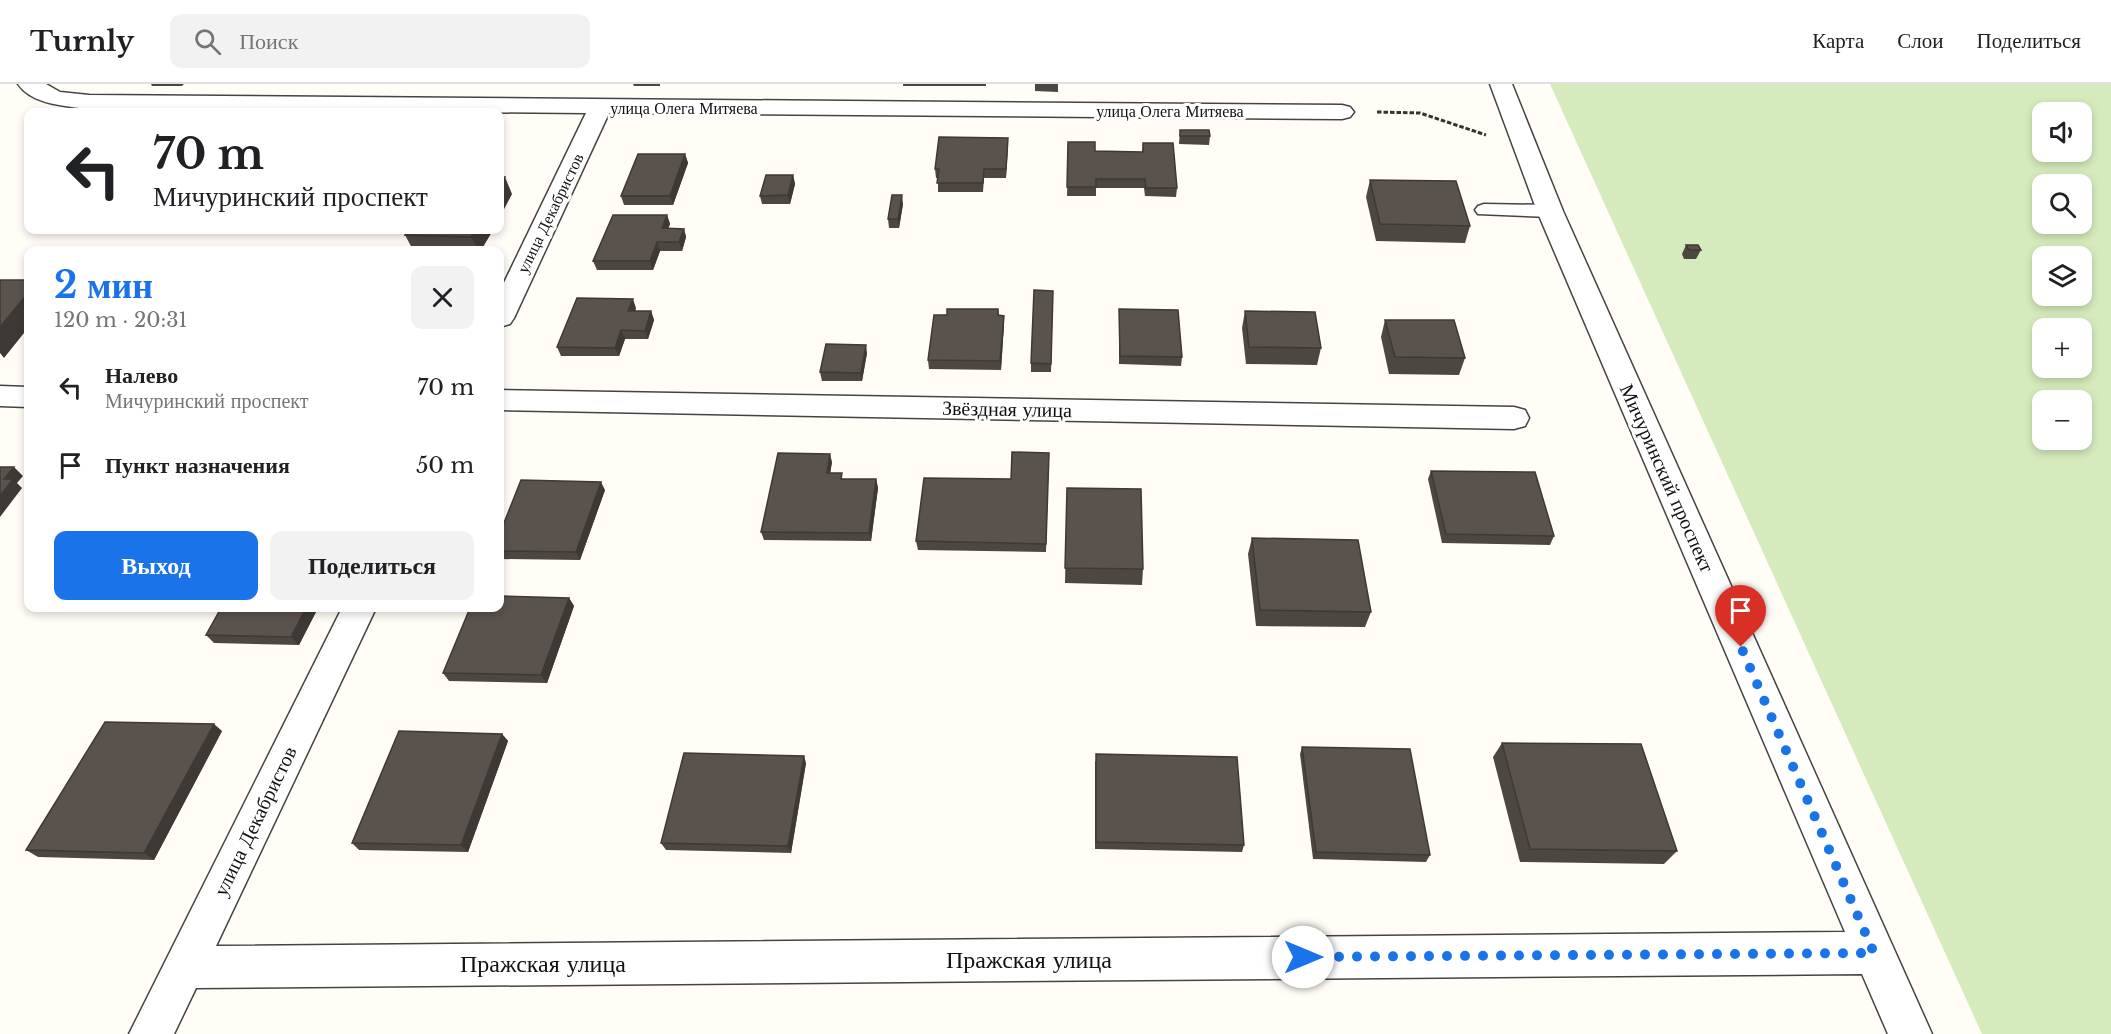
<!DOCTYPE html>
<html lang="ru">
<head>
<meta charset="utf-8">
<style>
  :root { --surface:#fff; --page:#f2f2f2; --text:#202124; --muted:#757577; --line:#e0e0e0; --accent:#1a73e8 }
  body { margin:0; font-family:"Libre Baskerville",serif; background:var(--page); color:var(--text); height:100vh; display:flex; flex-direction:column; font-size:22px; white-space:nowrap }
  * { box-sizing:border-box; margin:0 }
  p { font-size:20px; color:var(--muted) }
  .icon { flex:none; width:33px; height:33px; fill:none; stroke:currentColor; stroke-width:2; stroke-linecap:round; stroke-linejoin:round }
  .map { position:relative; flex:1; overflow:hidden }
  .side { position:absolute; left:24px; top:162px; width:480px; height:366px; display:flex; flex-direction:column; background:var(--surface); border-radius:12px; box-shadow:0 3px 9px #0003 }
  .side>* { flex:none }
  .top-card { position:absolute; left:24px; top:24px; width:480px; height:126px; border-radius:12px; box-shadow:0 3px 9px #0003; background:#fff; color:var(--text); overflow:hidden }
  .controls { position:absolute; left:2032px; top:18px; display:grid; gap:12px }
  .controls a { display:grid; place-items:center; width:60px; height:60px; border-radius:12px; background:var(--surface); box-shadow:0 3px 9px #0003; font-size:30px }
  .pin { position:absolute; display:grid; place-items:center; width:51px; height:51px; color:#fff; margin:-62px -26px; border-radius:50% 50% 50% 0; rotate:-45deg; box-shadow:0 0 6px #0007 }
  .pin .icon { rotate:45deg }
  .me { position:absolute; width:66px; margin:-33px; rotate:90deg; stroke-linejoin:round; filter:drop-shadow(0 0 4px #0008) }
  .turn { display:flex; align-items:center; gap:21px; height:126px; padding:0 30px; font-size:27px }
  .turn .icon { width:78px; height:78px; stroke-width:2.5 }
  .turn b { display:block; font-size:42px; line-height:51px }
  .round { display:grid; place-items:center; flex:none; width:63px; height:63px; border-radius:12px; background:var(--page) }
  .headline { display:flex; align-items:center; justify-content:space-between; height:102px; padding:0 30px }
  h1 { font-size:36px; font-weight:700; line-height:45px; color:var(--accent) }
  .primary-button { display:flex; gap:12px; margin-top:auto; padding:12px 30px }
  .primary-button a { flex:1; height:69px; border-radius:12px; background:var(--accent); color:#fff; font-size:24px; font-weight:700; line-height:69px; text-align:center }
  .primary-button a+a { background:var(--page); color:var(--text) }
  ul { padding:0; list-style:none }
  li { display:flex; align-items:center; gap:18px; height:78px; padding:0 30px }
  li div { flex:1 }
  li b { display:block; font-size:22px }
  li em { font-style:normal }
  header { display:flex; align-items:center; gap:36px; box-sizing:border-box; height:84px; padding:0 30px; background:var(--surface); border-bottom:2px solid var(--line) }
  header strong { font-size:28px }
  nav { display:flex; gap:33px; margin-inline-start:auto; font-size:21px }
  .search { width:420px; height:54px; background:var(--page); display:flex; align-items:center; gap:15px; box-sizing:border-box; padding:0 21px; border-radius:12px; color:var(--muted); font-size:22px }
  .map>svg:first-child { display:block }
  .green { fill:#d5ebbd; fill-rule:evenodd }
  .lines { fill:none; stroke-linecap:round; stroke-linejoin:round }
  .service-casing { stroke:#444; stroke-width:3 }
  .minor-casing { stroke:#444; stroke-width:3 }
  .path { stroke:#333; stroke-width:3; stroke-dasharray:4.5 2; stroke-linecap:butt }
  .service { fill:#fff; fill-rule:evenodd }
  .minor { fill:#fff; fill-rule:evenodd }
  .wall { fill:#4d4742 }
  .shaded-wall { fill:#3f3936 }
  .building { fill:#5a524d; stroke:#3f3936; stroke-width:1.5 }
  .route { stroke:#1a73e8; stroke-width:10; stroke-dasharray:0 18 }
  .labels { text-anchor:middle; stroke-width:6; stroke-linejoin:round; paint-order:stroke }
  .far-street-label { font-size:16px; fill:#111; stroke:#fff }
  .street-label { font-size:20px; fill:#111; stroke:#fff }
  .near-street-label { font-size:24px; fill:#111; stroke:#fff }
</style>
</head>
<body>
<header>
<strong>Turnly</strong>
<div class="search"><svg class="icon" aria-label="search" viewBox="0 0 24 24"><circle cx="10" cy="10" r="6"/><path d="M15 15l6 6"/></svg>Поиск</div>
<nav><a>Карта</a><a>Слои</a><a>Поделиться</a></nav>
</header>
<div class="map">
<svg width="2111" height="950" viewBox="0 0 2111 950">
  <rect width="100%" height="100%" fill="#fffdf5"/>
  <path class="green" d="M1550 0H2111V950H1982ZM2043 28H2082V68H2043ZM2043 100H2082V140H2043ZM2043 172H2082V212H2043ZM2043 244H2082V284H2043ZM2043 316H2082V356H2043Z"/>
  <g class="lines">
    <defs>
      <path id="service" d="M1484 120 1550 121 1556 123 1559 127 1556 131 1550 133 1478 130 1475 126 1478 122Z"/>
      <g id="minor">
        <path d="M18 0H46L60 8 89 11 1342 21 1350 23 1354 28 1350 33 1342 35 609 29 514 234 510 240 500 243V207L586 29 89 25C66 22 32 21 18 0Z"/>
        <path d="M1490 0H1512L1563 127 1932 950H1888L1862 890 196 904 174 950H129L342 524H376L216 862 1845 848 1537 127Z"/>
        <path d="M0 302 28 303V323L0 322Z"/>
        <path d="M500 306 1514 323 1525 326 1529 334 1525 342 1514 345 500 326Z"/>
      </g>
    </defs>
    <use href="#service" class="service-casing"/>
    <use href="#minor" class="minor-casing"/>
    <path class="path" d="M1377 28 1420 29 1486 51"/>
    <use href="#service" class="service"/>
    <use href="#minor" class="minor"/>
  </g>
  <g class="wall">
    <path d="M151 0H184L182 2H152Z"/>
    <path d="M633 0H660V2H634Z"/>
    <rect x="903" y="0" width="83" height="2"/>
    <path d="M1035 0H1058V8L1035 7Z"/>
    <path d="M1180 46 1210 52 1209 61 1179 60Z"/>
    <path d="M1008 54 1006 94H984L983 108H938V94H936L935 85Z"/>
    <path d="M1068 58 1095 67 1142 68 1143 59 1177 104 1176 113 1145 112 1144 104H1096V112H1067Z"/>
    <path d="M685 70 688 79 673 121H624L621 112Z"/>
    <path d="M793 91 795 100 790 120H762L760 112Z"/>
    <path d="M1370 96 1470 142 1465 159 1376 157 1366 113Z"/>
    <path d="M903 120 899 144H889L888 135Z"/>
    <path d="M667 131 670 140 668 144 684 145 686 153 682 167H660L653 186H597L593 177Z"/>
    <path d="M408 146H493L481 166H413L405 151Z"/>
    <path d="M1686 161 1701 166 1696 175H1684L1682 170Z"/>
    <path d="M1053 207 1051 288H1031V279Z"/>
    <path d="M636 224 635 227H651L654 236 648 255H625L619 272H561L557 263Z"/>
    <path d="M998 225 999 231 1004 240 1001 286 929 285 928 276 947 231Z"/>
    <path d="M1119 225 1182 273 1181 282 1119 280Z"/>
    <path d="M1245 227 1321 264 1317 281 1246 280 1242 244Z"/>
    <path d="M1385 236 1465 274 1459 291 1389 290 1381 253Z"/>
    <path d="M867 269 862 297H822L820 288Z"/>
    <path d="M1049 369 1046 468 918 466 916 457Z"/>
    <path d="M832 378 830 389 843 395H876L878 404 871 457 764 456 761 448Z"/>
    <path d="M1431 387 1554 452 1550 461 1442 459 1428 395Z"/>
    <path d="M1067 404 1143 485 1142 501 1065 499Z"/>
    <path d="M605 406 580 476 500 475V449Z"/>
    <path d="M1252 454 1371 528 1365 543 1256 542 1248 470Z"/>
    <path d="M569 514 574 522 547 599 449 597 443 589Z"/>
    <path d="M221 524H318L299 561 214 559 206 551Z"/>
    <path d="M222 647 154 776 38 773 26 766Z"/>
    <path d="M502 650 508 657 468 768 359 766 352 759Z"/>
    <path d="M1502 659 1677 767 1664 780 1520 778 1493 673Z"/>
    <path d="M1302 663 1430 771 1426 778 1313 775 1300 670Z"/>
    <path d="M1095 677 1244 761 1242 768 1095 765Z"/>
    <path d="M806 679 791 769 666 766 661 759Z"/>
  </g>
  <g class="shaded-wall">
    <path d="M1008 54V62L1006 94V85Z"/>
    <path d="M685 70 688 79 673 121 670 112Z"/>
    <path d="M793 91 795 100 790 120 788 111Z"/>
    <path d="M505 93 512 110 500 133V103Z"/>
    <path d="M902 111 903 120 899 144 898 135Z"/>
    <path d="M667 131 670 140 665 153 662 144Z"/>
    <path d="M684 145 686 153 682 167 679 158Z"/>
    <path d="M475 146H493L481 166H478L471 153Z"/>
    <path d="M657 158 660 167 653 186 650 177Z"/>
    <path d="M28 209V244L4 274 0 269V243Z"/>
    <path d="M633 215 636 224 632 236 628 227Z"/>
    <path d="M651 227 654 236 648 255 645 247Z"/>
    <path d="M1004 232V240L1001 286 1000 277Z"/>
    <path d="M621 246 625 255 619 272 615 264Z"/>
    <path d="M866 261 867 269 862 297 861 289Z"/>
    <path d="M830 370 832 378 829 397 827 389Z"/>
    <path d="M14 383 23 392 17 399 22 404 0 433V412L4 395Z"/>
    <path d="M876 395 878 404 871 457 869 449Z"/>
    <path d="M601 398 605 406 580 476 576 468Z"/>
    <path d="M569 514 574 522 547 599 541 591Z"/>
    <path d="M306 524H318L299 561 291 553Z"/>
    <path d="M214 640 222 647 154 776 144 769Z"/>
    <path d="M502 650 508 657 468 768 461 761Z"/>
    <path d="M804 672 806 679 791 769 788 762Z"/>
  </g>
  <g class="building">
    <path d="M1180 46H1209L1210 52H1180Z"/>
    <path d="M939 53 1008 54 1006 85H984L983 99H937L939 85H935Z"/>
    <path d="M1068 58H1095V67L1143 68V59H1173L1177 104H1146L1145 95H1096V103H1067Z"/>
    <path d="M638 70H685L670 112H621Z"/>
    <path d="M766 91H793L788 111 760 112Z"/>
    <path d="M500 93H505L500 103Z"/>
    <path d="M1370 96 1456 97 1470 142 1380 140Z"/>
    <path d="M892 111H902L898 135H888Z"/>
    <path d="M613 131H667L662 144 684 145 679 158H657L650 177H593Z"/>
    <path d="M408 146H475L471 153 405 151Z"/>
    <path d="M1686 161H1698L1701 166H1689Z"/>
    <path d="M0 196H28V209L0 243Z"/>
    <path d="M1034 206 1053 207 1051 280 1031 279Z"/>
    <path d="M577 214 633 215 628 227H651L645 247 621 246 615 264 557 263Z"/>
    <path d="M947 225H998V231L1004 232 1000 277 928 276 934 231H947Z"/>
    <path d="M1119 225 1178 226 1182 273 1120 272Z"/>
    <path d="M1245 227 1315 228 1321 264 1249 263Z"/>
    <path d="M1385 236H1454L1465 274 1395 273Z"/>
    <path d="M826 260 866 261 861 289 820 288Z"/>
    <path d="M1012 368 1049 369 1046 460 916 457 924 394 1011 395Z"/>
    <path d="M778 369 830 370 827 389H842L841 395H876L869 449 761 448Z"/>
    <path d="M0 383H14L4 395H13L0 412Z"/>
    <path d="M1431 387 1535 388 1554 452 1446 450Z"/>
    <path d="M521 396 601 398 576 468 500 467V449Z"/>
    <path d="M1067 404 1141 405 1143 485 1065 484Z"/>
    <path d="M1252 454 1358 456 1371 528 1260 526Z"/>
    <path d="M500 512 569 514 541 591 443 589 470 524H500Z"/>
    <path d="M221 524H306L291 553 206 551Z"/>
    <path d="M105 638 214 640 144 769 26 766Z"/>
    <path d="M399 647 502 650 461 761 352 759Z"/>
    <path d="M1502 659 1641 660 1677 767 1530 765Z"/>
    <path d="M1302 663 1410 665 1430 771 1316 768Z"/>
    <path d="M684 669 804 672 788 762 661 759Z"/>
    <path d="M1096 670 1237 673 1244 761 1096 758Z"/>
  </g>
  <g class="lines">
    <path class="route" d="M1303 873 1874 869 1741 563"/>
  </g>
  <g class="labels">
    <g class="far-street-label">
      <text x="684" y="30">улица Олега Митяева</text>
      <text x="1170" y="33">улица Олега Митяева</text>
      <text transform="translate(550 129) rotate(-64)" y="6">улица Декабристов</text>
    </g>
    <g class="street-label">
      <text transform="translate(1007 325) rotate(1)" y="7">Звёздная улица</text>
      <text transform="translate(1667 394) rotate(66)" y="7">Мичуринский проспект</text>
      <text transform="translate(255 737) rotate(-64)" y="7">улица Декабристов</text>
    </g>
    <g class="near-street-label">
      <text x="1029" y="884">Пражская улица</text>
      <text x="543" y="888">Пражская улица</text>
    </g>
  </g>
</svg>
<div class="controls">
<a><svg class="icon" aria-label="sound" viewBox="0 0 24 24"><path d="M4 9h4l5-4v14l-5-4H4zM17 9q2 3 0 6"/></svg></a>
<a><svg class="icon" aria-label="search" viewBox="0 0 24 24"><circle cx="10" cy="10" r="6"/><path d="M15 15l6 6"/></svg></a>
<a><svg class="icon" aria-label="layers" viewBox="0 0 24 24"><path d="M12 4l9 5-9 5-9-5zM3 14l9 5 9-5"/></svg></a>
<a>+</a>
<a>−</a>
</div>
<div class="pin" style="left:1741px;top:563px;background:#d93025"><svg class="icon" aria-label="arrive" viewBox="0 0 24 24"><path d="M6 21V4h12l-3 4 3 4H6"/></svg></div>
<svg class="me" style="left:1303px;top:873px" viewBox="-20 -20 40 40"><circle r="19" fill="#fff"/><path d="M0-13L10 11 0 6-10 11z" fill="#1a73e8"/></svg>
<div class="top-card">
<div class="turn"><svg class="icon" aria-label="left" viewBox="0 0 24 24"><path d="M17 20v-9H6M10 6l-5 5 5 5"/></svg><div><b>70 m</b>Мичуринский проспект</div></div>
</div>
<section class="side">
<div class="headline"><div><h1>2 мин</h1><p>120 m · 20:31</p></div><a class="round"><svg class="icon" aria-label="close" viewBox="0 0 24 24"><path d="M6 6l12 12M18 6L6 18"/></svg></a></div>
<ul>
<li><svg class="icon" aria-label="left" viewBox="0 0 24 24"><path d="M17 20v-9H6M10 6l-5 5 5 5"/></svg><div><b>Налево</b><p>Мичуринский проспект</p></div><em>70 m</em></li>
<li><svg class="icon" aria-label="arrive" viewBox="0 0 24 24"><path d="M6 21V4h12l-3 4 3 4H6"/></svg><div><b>Пункт назначения</b></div><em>50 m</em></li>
</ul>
<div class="primary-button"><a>Выход</a><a>Поделиться</a></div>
</section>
</div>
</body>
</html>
